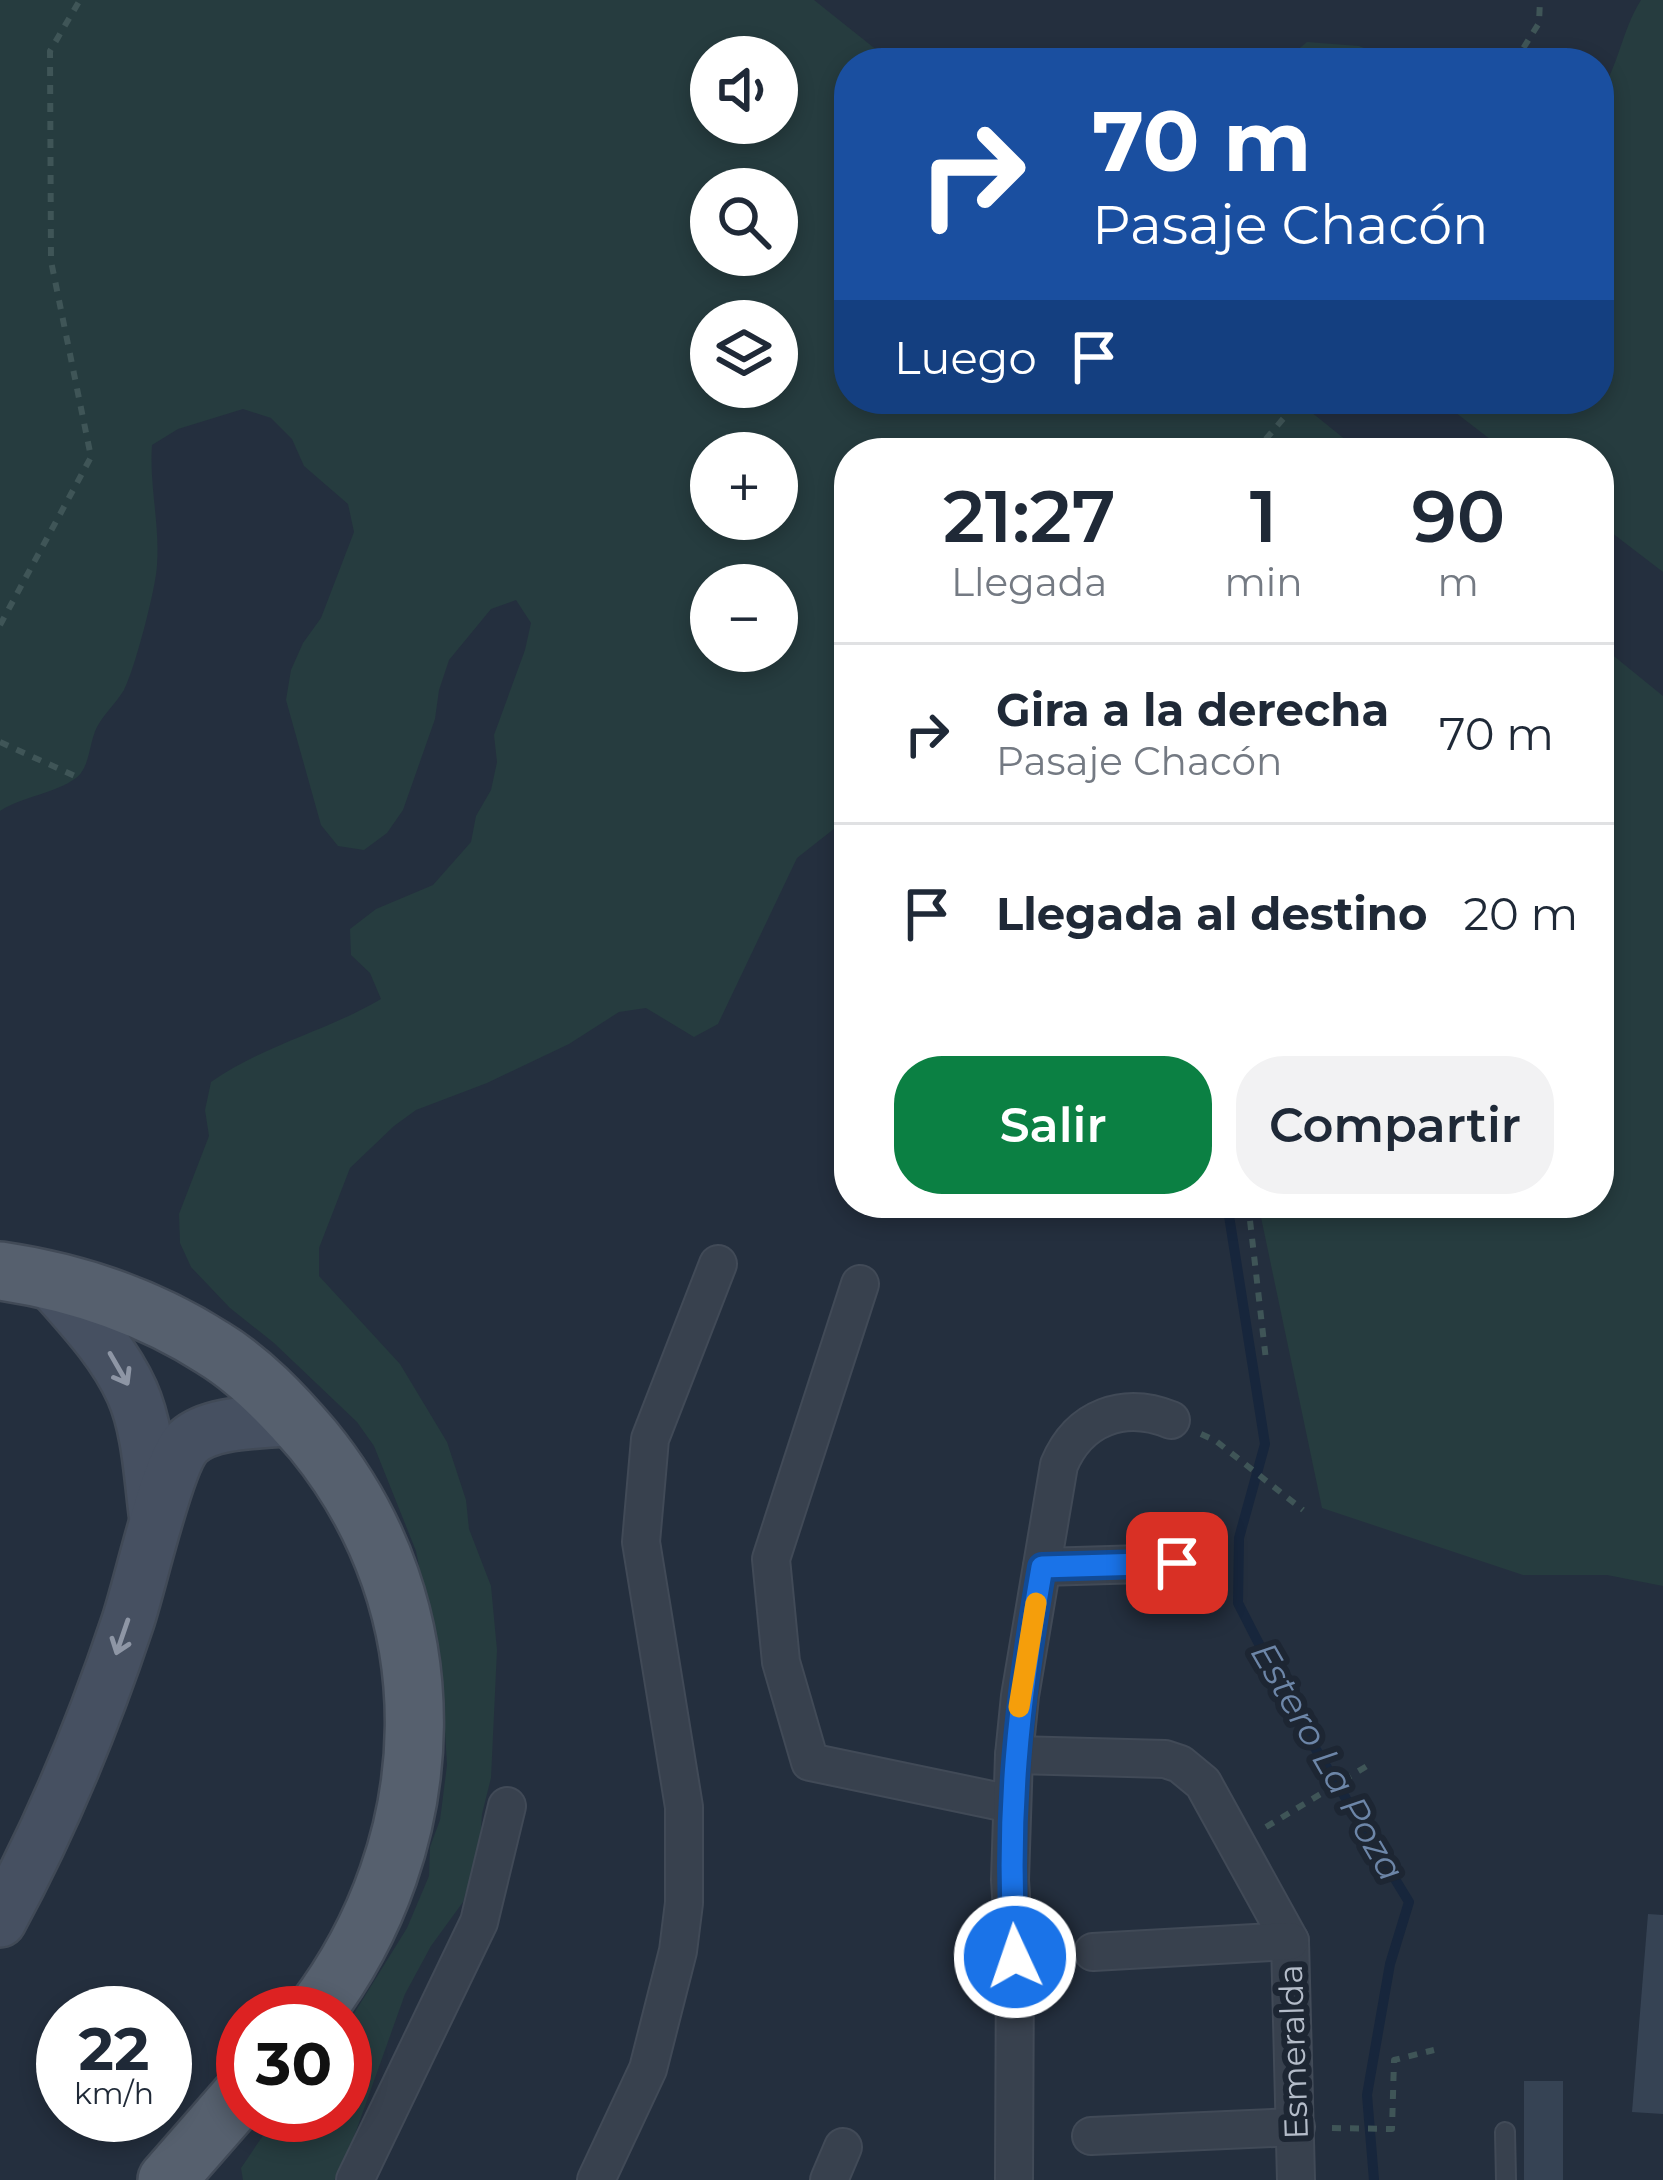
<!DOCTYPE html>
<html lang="es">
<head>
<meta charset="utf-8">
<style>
  :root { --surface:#fff; --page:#f2f2f3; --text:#1f2937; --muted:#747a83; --line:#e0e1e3; --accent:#0b8043 }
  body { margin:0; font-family:Montserrat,sans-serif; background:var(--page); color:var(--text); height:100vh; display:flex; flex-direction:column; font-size:45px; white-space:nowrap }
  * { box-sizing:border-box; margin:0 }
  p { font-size:39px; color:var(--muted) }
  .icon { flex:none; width:66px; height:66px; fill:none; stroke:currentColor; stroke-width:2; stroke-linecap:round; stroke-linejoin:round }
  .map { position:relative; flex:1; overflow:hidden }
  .drawer { position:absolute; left:834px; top:438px; width:780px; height:780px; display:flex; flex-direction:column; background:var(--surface); border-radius:48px; box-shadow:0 6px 18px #0003 }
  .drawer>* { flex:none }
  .top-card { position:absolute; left:834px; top:48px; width:780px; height:366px; border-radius:48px; box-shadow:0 6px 18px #0003; background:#1a4fa0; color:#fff; overflow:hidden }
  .buttons { position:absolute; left:690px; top:36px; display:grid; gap:24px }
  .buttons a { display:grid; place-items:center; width:108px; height:108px; border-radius:50%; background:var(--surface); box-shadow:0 6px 18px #0003; font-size:60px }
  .speed { position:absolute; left:36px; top:1986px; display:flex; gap:24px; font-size:60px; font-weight:700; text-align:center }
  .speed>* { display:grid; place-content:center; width:156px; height:156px; border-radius:50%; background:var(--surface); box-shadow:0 6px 18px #0003; line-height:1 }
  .speed small { font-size:30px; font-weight:400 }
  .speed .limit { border:18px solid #d22; background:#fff; color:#111 }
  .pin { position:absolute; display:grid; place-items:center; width:102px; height:102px; color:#fff; margin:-51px; border-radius:24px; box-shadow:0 6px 18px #0006 }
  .me { position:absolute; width:132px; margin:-66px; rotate:357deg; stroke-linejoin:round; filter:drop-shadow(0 0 9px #0008) }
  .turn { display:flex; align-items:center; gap:42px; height:252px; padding:0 60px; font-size:54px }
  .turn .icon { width:156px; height:156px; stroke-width:2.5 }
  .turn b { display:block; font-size:84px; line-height:102px }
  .then { display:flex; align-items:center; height:114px; padding:0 60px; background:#0003; gap:24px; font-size:45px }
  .eta { display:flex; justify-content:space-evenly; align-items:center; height:204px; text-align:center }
  .eta b { font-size:72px; font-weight:600; line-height:84px }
  .action { display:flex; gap:24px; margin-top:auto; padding:24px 60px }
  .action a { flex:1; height:138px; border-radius:48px; background:var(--accent); color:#fff; font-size:48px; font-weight:600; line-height:138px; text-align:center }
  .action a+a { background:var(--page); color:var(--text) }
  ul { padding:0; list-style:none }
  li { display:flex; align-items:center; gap:36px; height:180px; padding:0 60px; border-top:3px solid var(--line) }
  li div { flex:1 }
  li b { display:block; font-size:45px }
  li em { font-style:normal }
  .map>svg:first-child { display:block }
  .green { fill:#263c3f; fill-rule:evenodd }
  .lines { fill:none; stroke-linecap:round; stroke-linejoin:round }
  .stream { stroke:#17263c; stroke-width:10 }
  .building { fill:#364354 }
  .lane-casing { stroke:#414a57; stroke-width:22 }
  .street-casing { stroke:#414a57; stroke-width:40 }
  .secondary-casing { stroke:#414a57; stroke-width:56 }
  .primary-casing { stroke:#414a57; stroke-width:62 }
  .path { stroke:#3f5557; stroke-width:6; stroke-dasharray:9 9; stroke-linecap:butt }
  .lane { stroke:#38414e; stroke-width:18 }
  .street { stroke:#38414e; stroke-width:36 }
  .secondary { stroke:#465061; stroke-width:51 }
  .primary { stroke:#56606e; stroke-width:57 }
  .oneway { stroke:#8e96a5 }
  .route-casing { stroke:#114b97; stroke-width:30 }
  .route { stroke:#1a73e8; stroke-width:21 }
  .slow { stroke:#f59e0b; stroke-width:21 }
  .labels { text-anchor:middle; stroke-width:12; stroke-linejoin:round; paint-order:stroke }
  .street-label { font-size:33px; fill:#b4bcc9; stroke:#1d2633 }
  .water-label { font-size:36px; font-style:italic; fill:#6d86a8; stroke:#1d2633 }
</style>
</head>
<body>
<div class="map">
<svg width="1663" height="2180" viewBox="0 0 1663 2180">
  <rect width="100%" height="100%" fill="#242f3e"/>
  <g class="green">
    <path d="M0 0H814L893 63H849V399H1295L1362 453H849V817L797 858 718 1024 694 1037 646 1008 619 1012 569 1044 487 1083 416 1110 394 1126 350 1168 319 1248V1276L400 1364 447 1442 466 1500 469 1529 491 1586 497 1650 491 1778 482 1814 480 1845 463 1902 431 1946 405 1994 340 2176 334 2180H243L241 2168 277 2115H345V2028L407 1928 429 1876 430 1847 440 1820 447 1765 442 1682 416 1551 374 1446 357 1422 274 1343 230 1308 191 1267 180 1243 179 1214 209 1136 205 1110 211 1082C268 1043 325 1032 381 999L370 973 351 955 350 929 376 909 433 885 471 842 476 816 491 790 497 762 494 735 525 650 531 623 516 600 491 609 449 660 439 690 435 719 403 810 387 833 364 850 338 846 321 825 286 700 291 670 303 643 321 618 354 532 348 504 304 466 292 439 271 418 243 409 178 429 152 445C149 485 160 524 157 565 156 588 135 669 124 690 116 703 104 714 97 727 89 742 90 768 76 778 54 794 23 796 0 811ZM711 57H777V123H711ZM711 189H777V255H711ZM711 321H777V387H711ZM711 453H777V519H711ZM711 585H777V651H711Z"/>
    <path d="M1641 0H1663V572L1599 523V453H1508L1438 399H1599V95C1619 65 1622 30 1641 0Z"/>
    <path d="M1307 42 1359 46 1401 63H1282Z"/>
    <path d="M1599 644 1663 696V1586L1607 1575H1523L1322 1508 1258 1203H1599Z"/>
  </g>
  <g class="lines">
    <path class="stream" d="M1227 1203 1265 1444 1239 1538 1238 1603 1298 1720 1409 1902 1390 1964 1367 2095 1374 2180"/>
  </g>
  <g class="building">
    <path d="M1648 1914 1663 1915V2114L1632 2112Z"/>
    <rect x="1524" y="2081" width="39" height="99"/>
  </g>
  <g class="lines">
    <defs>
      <path id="lane" d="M1505 2132 1506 2180"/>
      <g id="street">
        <path d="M860 1284 771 1559 781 1662 810 1762 1011 1804"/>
        <path d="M1042 1567 1177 1563"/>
        <path d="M1014 1755 1165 1759 1180 1764 1203 1783 1290 1941 1296 2180"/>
        <path d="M1093 1952 1290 1941"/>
        <path d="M1091 2136 1296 2127"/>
        <path d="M355 2180 479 1922 507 1806"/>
        <path d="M596 2180 648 2069 678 1951 684 1903V1807L641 1542 650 1439 718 1264"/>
        <path d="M829 2180 843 2147"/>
        <path d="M1014 2180 1015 1957 1010 1880 1014 1755 1020 1696 1059 1465C1079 1417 1124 1401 1171 1420"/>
      </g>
      <g id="secondary">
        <path d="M47 1278C78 1314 112 1348 132 1392 148 1428 150 1473 155 1513"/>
        <path d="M0 1921C51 1827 93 1726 127 1624 140 1587 166 1464 188 1442 212 1420 265 1423 295 1419"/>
      </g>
      <g id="primary">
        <path d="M0 1271C75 1282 149 1307 213 1348 251 1371 284 1406 313 1440 452 1610 444 1842 314 2013"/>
        <path d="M167 2180 243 2093"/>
      </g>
    </defs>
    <use href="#lane" class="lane-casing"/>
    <use href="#street" class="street-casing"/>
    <use href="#secondary" class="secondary-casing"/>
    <use href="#primary" class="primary-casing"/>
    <g class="path">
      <path d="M1514 63 1539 23 1540 0"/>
      <path d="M1254 453 1300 399"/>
      <path d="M0 625 91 457 51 261 50 51 80 0"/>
      <path d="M0 742 77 777"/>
      <path d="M1248 1203 1266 1360"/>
      <path d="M1201 1434 1216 1441 1303 1510"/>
      <path d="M1266 1827 1367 1766"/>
      <path d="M1332 2128 1392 2129 1394 2060 1434 2050"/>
    </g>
    <use href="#lane" class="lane"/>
    <use href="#street" class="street"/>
    <use href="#secondary" class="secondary"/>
    <use href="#primary" class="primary"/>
  </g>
  <defs><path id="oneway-shaft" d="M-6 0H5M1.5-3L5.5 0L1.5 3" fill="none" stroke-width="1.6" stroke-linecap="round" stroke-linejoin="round" transform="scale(3)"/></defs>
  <g class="oneway">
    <use href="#oneway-shaft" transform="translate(119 1369) rotate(60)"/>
    <use href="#oneway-shaft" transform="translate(122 1637) rotate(109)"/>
  </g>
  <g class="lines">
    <defs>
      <path id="route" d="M1015 1957C1006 1816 1018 1705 1042 1567L1177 1563"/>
    </defs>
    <use href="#route" class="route-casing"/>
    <use href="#route" class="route"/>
    <path class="slow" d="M1019 1707 1036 1603"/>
  </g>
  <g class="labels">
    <g class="street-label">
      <text transform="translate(1293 2052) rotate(-92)" y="12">Esmeralda</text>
    </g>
    <g class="water-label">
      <text transform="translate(1328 1761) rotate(60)" y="13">Estero La Poza</text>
    </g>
  </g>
</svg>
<div class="buttons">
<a><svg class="icon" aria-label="sound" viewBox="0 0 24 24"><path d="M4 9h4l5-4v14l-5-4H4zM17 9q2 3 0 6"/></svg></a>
<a><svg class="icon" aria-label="search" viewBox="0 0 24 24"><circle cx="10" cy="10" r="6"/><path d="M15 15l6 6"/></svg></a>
<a><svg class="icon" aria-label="layers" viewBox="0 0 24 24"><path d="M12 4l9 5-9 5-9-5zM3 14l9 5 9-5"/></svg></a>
<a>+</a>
<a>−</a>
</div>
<div class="speed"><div>22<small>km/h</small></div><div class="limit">30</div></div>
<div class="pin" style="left:1177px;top:1563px;background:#d93025"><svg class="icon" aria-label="arrive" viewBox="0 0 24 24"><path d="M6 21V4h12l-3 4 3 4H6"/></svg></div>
<svg class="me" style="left:1015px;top:1957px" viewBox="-20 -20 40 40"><circle r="17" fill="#1a73e8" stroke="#fff" stroke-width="3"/><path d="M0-11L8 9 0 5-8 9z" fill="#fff"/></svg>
<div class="top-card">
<div class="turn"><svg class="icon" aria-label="right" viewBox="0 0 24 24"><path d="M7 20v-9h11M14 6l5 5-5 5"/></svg><div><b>70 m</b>Pasaje Chacón</div></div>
<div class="then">Luego<svg class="icon" aria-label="arrive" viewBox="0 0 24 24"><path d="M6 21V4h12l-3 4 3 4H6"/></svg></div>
</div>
<section class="drawer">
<div class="eta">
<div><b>21:27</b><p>Llegada</p></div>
<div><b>1</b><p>min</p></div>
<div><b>90</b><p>m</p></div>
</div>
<ul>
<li><svg class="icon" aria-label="right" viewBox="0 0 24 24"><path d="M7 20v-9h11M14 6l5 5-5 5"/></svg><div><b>Gira a la derecha</b><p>Pasaje Chacón</p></div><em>70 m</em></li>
<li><svg class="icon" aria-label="arrive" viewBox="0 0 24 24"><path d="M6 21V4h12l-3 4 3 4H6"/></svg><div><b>Llegada al destino</b></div><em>20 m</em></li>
</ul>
<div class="action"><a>Salir</a><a>Compartir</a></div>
</section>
</div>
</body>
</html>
